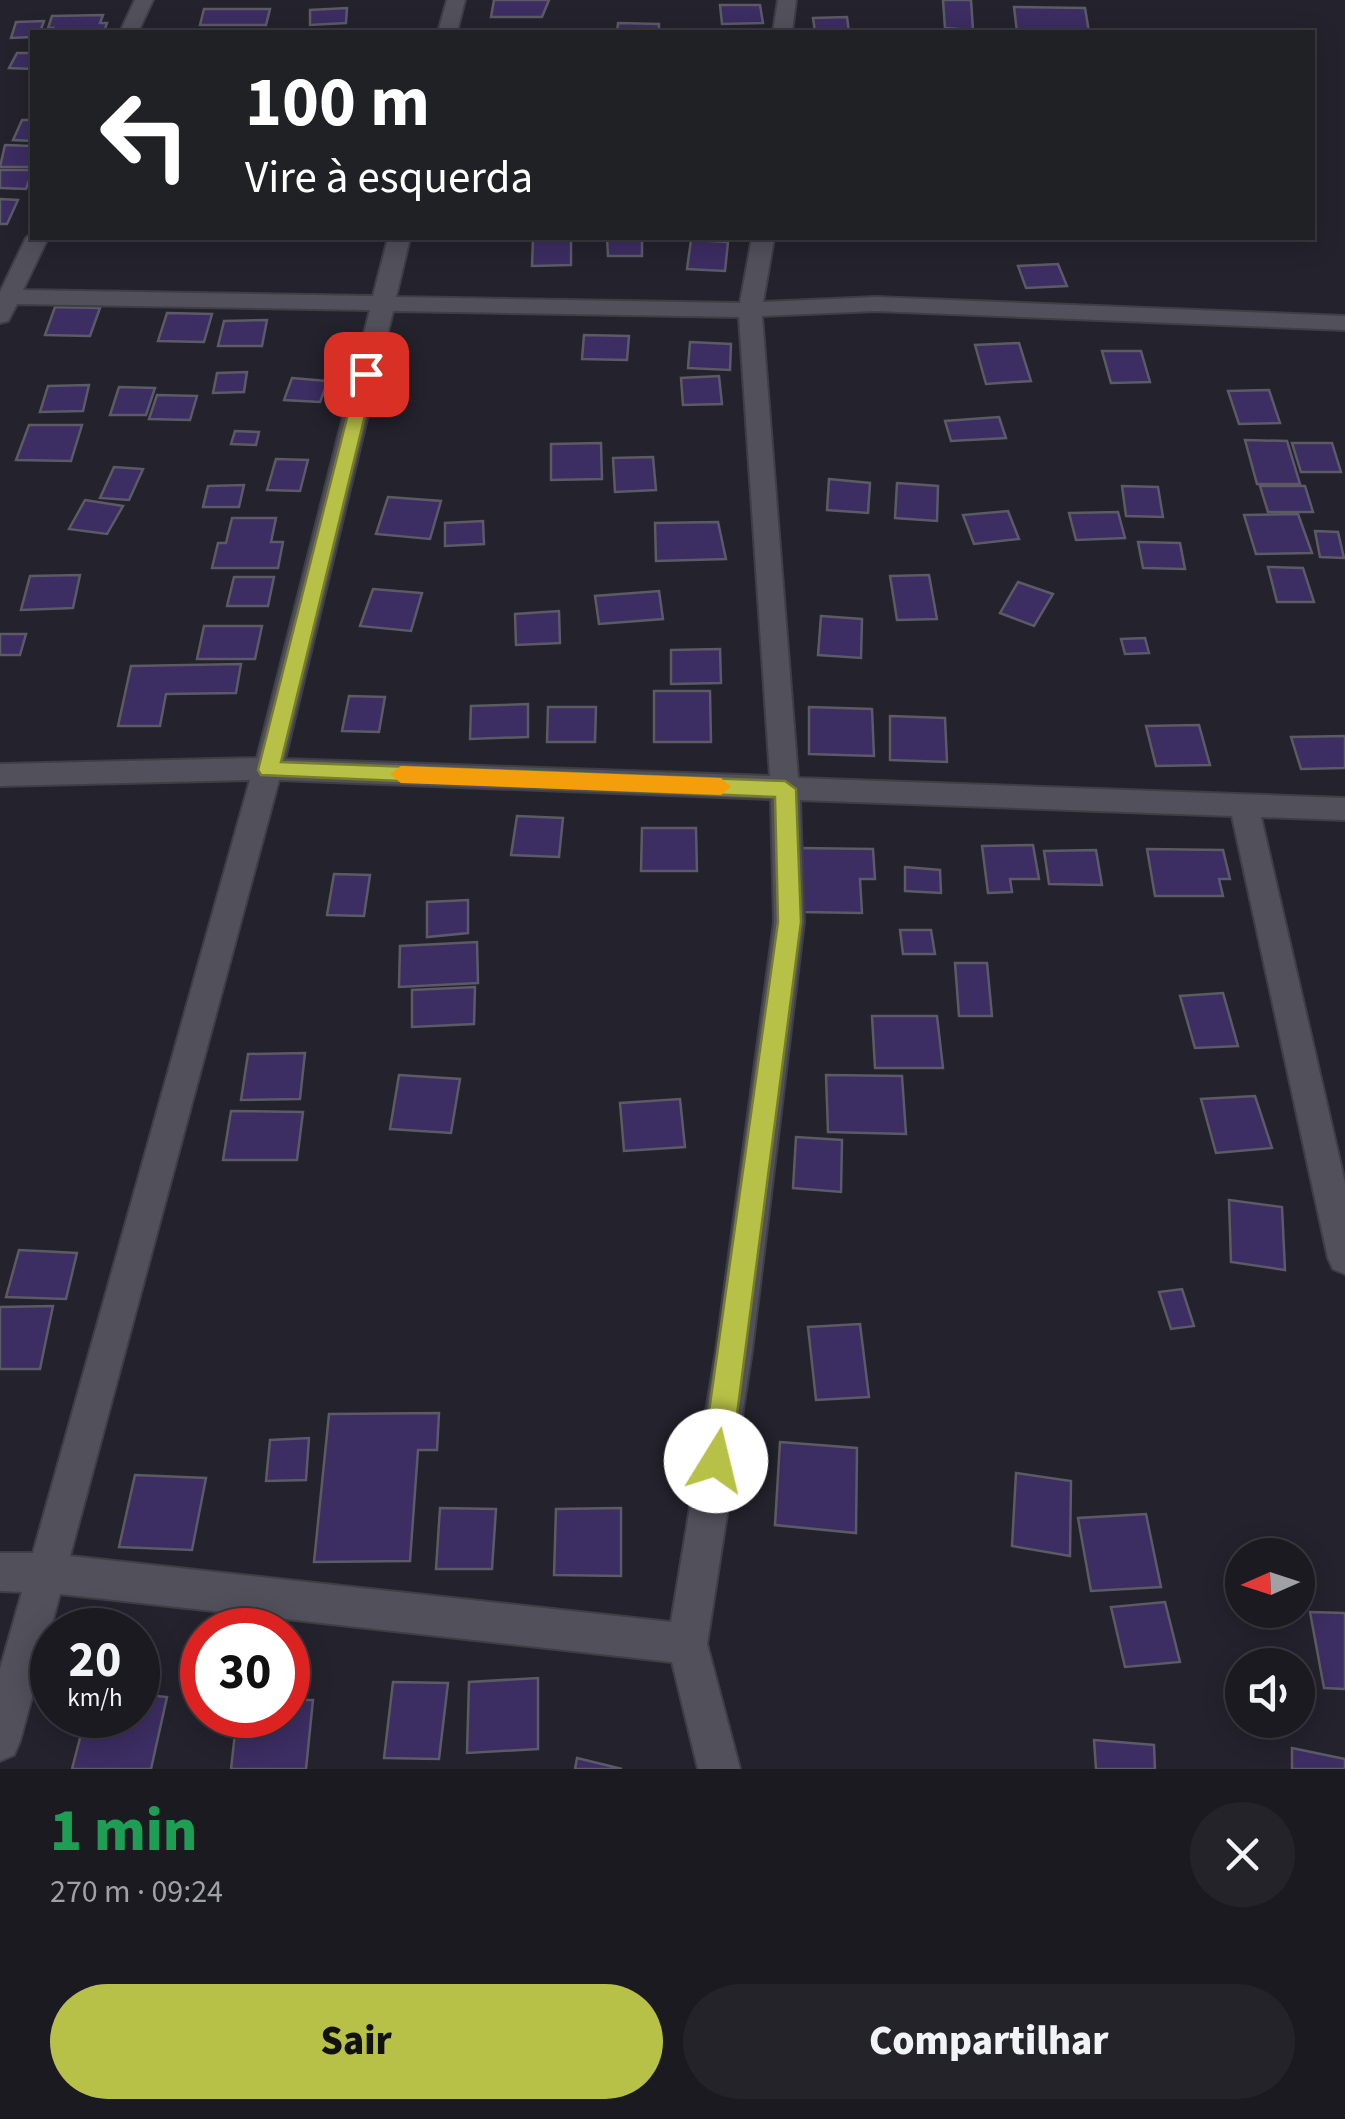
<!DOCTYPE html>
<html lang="pt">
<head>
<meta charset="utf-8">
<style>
  :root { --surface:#1b1a21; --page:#24232a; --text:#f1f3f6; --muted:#a0a1a5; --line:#39383f; --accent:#b7c147 }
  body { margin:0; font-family:"Source Sans 3",sans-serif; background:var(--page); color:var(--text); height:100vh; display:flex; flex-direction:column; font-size:38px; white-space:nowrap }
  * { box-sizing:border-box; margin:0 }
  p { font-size:32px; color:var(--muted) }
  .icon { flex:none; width:55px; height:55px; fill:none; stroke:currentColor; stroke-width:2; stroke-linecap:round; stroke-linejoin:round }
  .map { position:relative; height:1769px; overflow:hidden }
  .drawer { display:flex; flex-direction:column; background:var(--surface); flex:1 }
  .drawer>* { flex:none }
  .top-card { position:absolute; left:30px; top:30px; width:1285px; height:210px; border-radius:0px; box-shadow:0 5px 25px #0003,0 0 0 2px var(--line); background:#202124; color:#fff; overflow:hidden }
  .needle { width:65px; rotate:267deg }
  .tools { position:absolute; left:1225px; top:1538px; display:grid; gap:20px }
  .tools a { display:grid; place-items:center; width:90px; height:90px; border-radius:50%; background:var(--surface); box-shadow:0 5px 25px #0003,0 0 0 2px var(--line); font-size:50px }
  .speed { position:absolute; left:30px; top:1608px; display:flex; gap:20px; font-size:50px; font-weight:700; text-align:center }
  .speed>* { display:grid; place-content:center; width:130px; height:130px; border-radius:50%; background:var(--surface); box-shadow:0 5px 25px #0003,0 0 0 2px var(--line); line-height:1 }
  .speed small { font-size:25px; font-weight:400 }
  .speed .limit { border:15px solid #d22; background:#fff; color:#111 }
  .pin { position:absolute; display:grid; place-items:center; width:85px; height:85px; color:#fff; margin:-42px; border-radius:20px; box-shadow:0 5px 15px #0006 }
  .me { position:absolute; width:110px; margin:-55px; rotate:9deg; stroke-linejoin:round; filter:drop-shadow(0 0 8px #0008) }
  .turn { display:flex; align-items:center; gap:35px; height:210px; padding:0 50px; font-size:45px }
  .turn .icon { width:130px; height:130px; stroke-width:2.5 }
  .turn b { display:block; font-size:70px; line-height:85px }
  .round { display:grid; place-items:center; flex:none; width:105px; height:105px; border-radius:52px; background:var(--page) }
  .overview { display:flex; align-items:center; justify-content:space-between; height:170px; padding:0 50px }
  h1 { font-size:60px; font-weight:800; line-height:75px; color:#1e9e55 }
  .primary-button { display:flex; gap:20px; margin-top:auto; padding:20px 50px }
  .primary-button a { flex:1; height:115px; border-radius:60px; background:var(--accent); color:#111; font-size:40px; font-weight:800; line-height:115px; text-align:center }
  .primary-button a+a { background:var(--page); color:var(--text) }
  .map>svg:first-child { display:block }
  .building { fill:#3c2d62; stroke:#5c5a65; stroke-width:2.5 }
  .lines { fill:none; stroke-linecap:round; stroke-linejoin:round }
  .street-casing { stroke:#3e3e45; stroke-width:4 }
  .street { fill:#52505b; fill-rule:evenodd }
  .route { fill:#b7c147; stroke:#777d2e; stroke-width:2.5 }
  .slow { fill:#f59e0b }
</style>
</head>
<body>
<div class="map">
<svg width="1345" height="1769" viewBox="0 0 1345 1769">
  <rect width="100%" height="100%" fill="#24222c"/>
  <g class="building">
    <path d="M494 0H549L542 17H491Z"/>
    <path d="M943 0H971L973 30 945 28Z"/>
    <path d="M720 5H760L763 23 722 24Z"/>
    <path d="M1014 7 1085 8 1089 32H1017Z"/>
    <path d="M347 8 346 23 310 25V10Z"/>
    <path d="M204 9H270L266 25H200Z"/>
    <path d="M103 15 100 23H107L104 32H51L53 28H48L52 16Z"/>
    <path d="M847 17 849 32H815L813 18Z"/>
    <path d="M44 21 40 32H32V37L11 38 16 22Z"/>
    <path d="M618 23 659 24V32H617Z"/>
    <path d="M17 53H32V69L9 68Z"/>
    <path d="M22 120H32V141L13 140Z"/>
    <path d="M5 145 32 146V167H0Z"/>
    <path d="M0 170H32V172L26 189 0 188Z"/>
    <path d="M0 199 18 200 7 224H0Z"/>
    <path d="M533 238H571V265L532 266Z"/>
    <path d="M607 238H642V256H608Z"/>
    <path d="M691 240 728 242 725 271 687 269Z"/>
    <path d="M1058 264 1067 286 1026 288 1018 266Z"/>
    <path d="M55 307 100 308 90 336 45 335Z"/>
    <path d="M167 313 212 314 204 342 158 341Z"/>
    <path d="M267 320 262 346H218L224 321Z"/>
    <path d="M584 335 629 336 627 360 582 359Z"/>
    <path d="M690 342 731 344 730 370 688 368Z"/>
    <path d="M1019 343 1031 381 986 384 975 345Z"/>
    <path d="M1102 351H1141L1150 382 1111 383Z"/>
    <path d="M247 372 244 392 213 393 217 373Z"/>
    <path d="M719 376 722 404 683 405 681 378Z"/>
    <path d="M292 378 328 381 320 402 284 400Z"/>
    <path d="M89 385 83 411 40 412 48 386Z"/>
    <path d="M119 387 155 388 146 415H110Z"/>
    <path d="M1269 390 1280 423 1239 424 1228 391Z"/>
    <path d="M157 395 197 396 190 420 149 419Z"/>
    <path d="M999 417 1006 438 951 441 945 421Z"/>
    <path d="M29 425H82L71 461 16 460Z"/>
    <path d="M235 431 259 432 256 445 231 444Z"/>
    <path d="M1245 440 1287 441 1300 484H1257Z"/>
    <path d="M601 443 602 479 551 480V444Z"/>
    <path d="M1292 443H1332L1341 472H1301Z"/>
    <path d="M653 457 656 490 615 492 613 458Z"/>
    <path d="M276 459 308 460 300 491 267 490Z"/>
    <path d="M114 467 143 469 129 500 100 498Z"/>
    <path d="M829 479 870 483 868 513 827 510Z"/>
    <path d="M897 483 938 486 937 521 895 518Z"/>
    <path d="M244 485 239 507H203L208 486Z"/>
    <path d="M1122 486 1158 487 1163 517 1126 516Z"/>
    <path d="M1260 486H1305L1313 512H1268Z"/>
    <path d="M388 497 441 501 430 539 376 534Z"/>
    <path d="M85 500 123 506 107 534 69 529Z"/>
    <path d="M1008 511 1019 539 974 544 963 515Z"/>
    <path d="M1118 512 1125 538 1076 540 1069 513Z"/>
    <path d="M1298 514 1312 553 1256 554 1244 515Z"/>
    <path d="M232 518H276L271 542H283L278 568H212L218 543H226Z"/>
    <path d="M483 521 484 544 445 546V523Z"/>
    <path d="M718 522 726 559 656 561 655 523Z"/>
    <path d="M1315 531 1338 532 1344 558 1320 557Z"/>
    <path d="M1138 542 1180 543 1185 569 1143 568Z"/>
    <path d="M1268 567 1303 568 1314 602H1277Z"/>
    <path d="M80 575 73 608 21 610 30 576Z"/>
    <path d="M929 575 937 619 897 620 890 576Z"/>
    <path d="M234 577H274L268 606H227Z"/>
    <path d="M1018 582 1053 594 1034 626 1000 613Z"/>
    <path d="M373 589 422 593 411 631 360 626Z"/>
    <path d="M659 591 663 619 599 624 595 596Z"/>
    <path d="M559 611 560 643 516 645 515 614Z"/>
    <path d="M821 616 862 619 861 658 818 655Z"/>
    <path d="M204 626H262L255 659H197Z"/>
    <path d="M0 634H26L20 655H0Z"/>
    <path d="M1145 638 1149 653 1125 654 1121 639Z"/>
    <path d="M720 649 721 683 671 684V650Z"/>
    <path d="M241 664 236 693 166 694 160 726H118L131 666Z"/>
    <path d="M654 691H710L711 742H654Z"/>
    <path d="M349 696 385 697 379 732 342 731Z"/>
    <path d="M528 704V737L470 739 471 706Z"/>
    <path d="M548 707H596L595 742H547Z"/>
    <path d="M809 707 872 709 874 756 809 754Z"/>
    <path d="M890 716 945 718 947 762 890 760Z"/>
    <path d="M1199 725 1210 765 1156 766 1146 726Z"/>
    <path d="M1345 736V768L1301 769 1291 737Z"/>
    <path d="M517 816 563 818 559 857 511 855Z"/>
    <path d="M642 828H696L697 871H641Z"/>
    <path d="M1033 845 1039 879H1010L1012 892 988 893 982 846Z"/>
    <path d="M799 848 873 849 875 879H860L862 913 801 912Z"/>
    <path d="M1147 849 1223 850 1230 879H1219L1223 896H1155Z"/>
    <path d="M1096 850 1102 885 1049 884 1044 851Z"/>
    <path d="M905 867 940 870 941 893 905 891Z"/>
    <path d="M334 874 370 875 364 916 327 915Z"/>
    <path d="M468 900V933L427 937V902Z"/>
    <path d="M900 930H931L935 954H903Z"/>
    <path d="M477 942 478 983 399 987 400 946Z"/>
    <path d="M955 963H987L992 1016H959Z"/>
    <path d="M475 987 474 1024 412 1027V990Z"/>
    <path d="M1223 993 1238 1046 1195 1048 1180 996Z"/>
    <path d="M872 1016H937L943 1068H875Z"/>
    <path d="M305 1053 300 1099 241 1100 248 1054Z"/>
    <path d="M399 1075 460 1079 451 1133 390 1129Z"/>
    <path d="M826 1075 902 1076 906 1134 828 1132Z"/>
    <path d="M1255 1096 1272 1148 1216 1153 1201 1099Z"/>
    <path d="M680 1099 685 1147 624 1151 620 1103Z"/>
    <path d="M231 1111 303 1112 297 1160H223Z"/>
    <path d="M796 1137 842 1140 841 1192 793 1188Z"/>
    <path d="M1229 1200 1282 1207 1285 1270 1231 1262Z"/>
    <path d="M19 1250 77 1253 66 1299 6 1297Z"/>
    <path d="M1182 1289 1194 1326 1171 1329 1159 1292Z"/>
    <path d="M53 1306 40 1369H0V1307Z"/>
    <path d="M860 1324 869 1397 816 1400 808 1327Z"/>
    <path d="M439 1413 437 1450H418L410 1561 314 1562 329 1414Z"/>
    <path d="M309 1438 306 1480 266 1481 270 1440Z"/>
    <path d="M780 1442 857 1448 856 1533 775 1525Z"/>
    <path d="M1016 1473 1071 1481 1070 1556 1012 1546Z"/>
    <path d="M135 1475 206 1478 192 1550 119 1547Z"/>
    <path d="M440 1508 496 1509 492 1569H436Z"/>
    <path d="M621 1508V1576L554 1575 556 1509Z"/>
    <path d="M1146 1514 1161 1587 1091 1591 1078 1518Z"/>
    <path d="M1165 1602 1180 1662 1125 1667 1111 1607Z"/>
    <path d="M1310 1612 1345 1613V1689L1324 1688Z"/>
    <path d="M538 1678V1749L467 1753 469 1682Z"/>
    <path d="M393 1682 448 1683 439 1759 384 1758Z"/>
    <path d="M138 1694 167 1697 151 1769H72L86 1715H138Z"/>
    <path d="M288 1700H313L306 1769H231L237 1715H288Z"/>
    <path d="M1094 1740 1154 1745 1155 1769H1096Z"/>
    <path d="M1292 1748 1345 1759V1769H1292Z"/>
    <path d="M577 1758 622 1769H575Z"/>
  </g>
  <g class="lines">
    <defs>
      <g id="street">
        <path d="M135 0H153L138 32H120Z"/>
        <path d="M447 0H465L457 32H438Z"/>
        <path d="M778 0H796L792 32H773Z"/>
        <path d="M32 233V238H48L23 290 373 296 388 238H410L396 297 740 303 752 238H774L763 302 876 297 1345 316V330L876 311 762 316 798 778 1345 798V820L1261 817 1345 1183V1274L1333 1269 1328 1258 1232 816 800 800 804 922 752 1351 707 1644 740 1769H698L672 1662 60 1594 20 1741 14 1755 0 1761V1669L22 1592 0 1591V1553H33L250 780 0 786V764L257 758 370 310 17 304 8 321 0 323V292L26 238ZM393 311 739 317 770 776 285 759ZM279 780 771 799 774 922 716 1351 671 1622 70 1556Z"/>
      </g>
    </defs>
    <use href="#street" class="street-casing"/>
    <use href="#street" class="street"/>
  </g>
  <path class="route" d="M366 369 375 374 281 762 785 781 796 789 801 922 731 1461 726 1471 716 1475 707 1471 702 1461 778 922 775 797 261 775 258 770 358 374Z"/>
  <path class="slow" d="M401 766 721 778 731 787 721 795 401 783 390 774Z"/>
</svg>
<div class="tools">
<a><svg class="needle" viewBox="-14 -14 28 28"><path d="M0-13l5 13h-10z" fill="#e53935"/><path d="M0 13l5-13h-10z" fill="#a0a1a5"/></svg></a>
<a><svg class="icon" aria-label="sound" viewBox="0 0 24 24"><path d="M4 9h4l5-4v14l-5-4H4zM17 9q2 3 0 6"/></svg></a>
</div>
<div class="speed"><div>20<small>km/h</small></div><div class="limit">30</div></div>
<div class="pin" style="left:366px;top:374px;background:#d93025"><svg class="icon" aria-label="arrive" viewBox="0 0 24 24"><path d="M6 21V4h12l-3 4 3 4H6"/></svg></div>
<svg class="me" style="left:716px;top:1461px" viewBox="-20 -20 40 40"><circle r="19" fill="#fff"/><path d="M0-13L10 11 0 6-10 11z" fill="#b7c147"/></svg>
<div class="top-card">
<div class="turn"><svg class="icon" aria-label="left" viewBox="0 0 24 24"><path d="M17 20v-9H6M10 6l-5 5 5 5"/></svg><div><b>100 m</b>Vire à esquerda</div></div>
</div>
</div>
<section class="drawer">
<div class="overview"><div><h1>1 min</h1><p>270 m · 09:24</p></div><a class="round"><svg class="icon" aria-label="close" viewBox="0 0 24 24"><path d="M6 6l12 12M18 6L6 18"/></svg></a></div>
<div class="primary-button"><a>Sair</a><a>Compartilhar</a></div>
</section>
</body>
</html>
